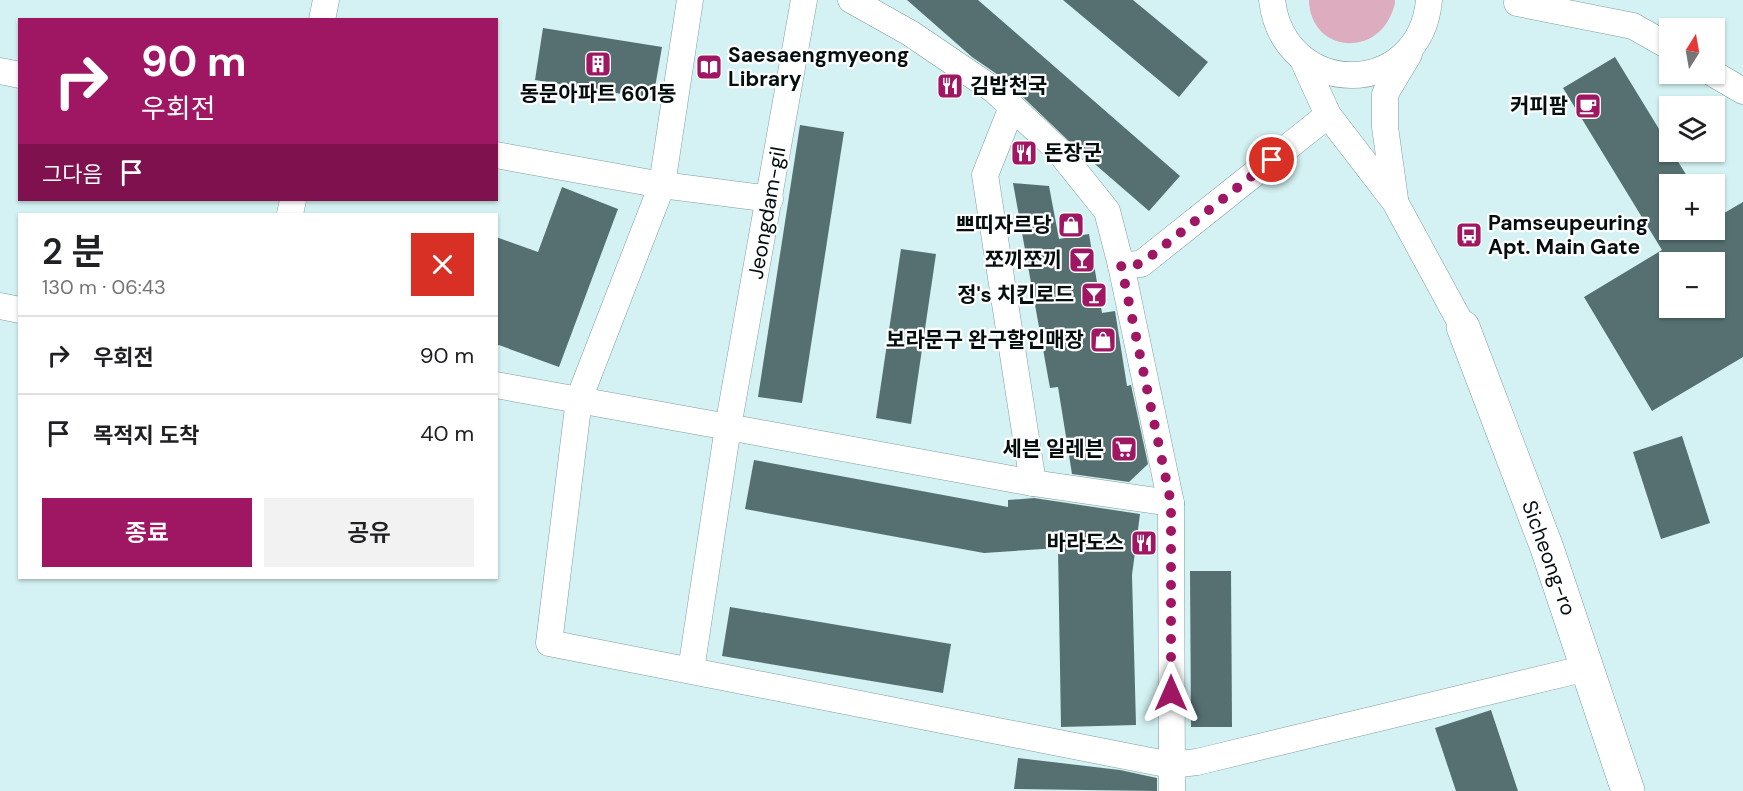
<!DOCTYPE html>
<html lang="ko">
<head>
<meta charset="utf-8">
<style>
  :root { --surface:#fff; --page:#f2f2f2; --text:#202124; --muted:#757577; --line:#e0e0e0; --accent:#9f1663 }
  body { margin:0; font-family:"DM Sans","Noto Sans KR",sans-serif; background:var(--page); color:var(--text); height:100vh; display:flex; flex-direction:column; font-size:22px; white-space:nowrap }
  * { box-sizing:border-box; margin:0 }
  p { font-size:20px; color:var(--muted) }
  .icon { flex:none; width:33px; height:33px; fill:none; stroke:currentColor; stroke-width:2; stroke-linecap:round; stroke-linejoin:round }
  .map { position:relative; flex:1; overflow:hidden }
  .details { position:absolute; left:18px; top:213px; width:480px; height:366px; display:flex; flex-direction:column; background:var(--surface); border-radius:0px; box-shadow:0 2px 4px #0004 }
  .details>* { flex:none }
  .banner { position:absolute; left:18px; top:18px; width:480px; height:183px; border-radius:0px; box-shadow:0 2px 4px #0004; background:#9f1663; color:#fff; overflow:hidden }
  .needle { width:39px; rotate:11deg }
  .controls { position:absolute; left:1659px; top:18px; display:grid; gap:12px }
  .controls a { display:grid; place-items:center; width:66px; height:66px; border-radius:0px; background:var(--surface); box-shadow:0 2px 4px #0004; font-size:30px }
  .pin { position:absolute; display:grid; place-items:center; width:51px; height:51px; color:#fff; margin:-26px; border:3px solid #fff; border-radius:50%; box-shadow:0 2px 6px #0007 }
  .me { position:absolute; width:66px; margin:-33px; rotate:0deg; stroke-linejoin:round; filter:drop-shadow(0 0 4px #0008) }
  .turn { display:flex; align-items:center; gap:21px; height:126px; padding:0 24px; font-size:27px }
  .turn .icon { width:78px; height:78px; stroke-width:2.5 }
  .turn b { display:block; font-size:42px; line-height:51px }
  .then { display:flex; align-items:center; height:57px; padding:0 24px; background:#0003; gap:12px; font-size:22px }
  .round { display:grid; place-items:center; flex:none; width:63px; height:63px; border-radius:0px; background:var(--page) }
  .headline { display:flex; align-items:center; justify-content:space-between; height:102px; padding:0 24px }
  h1 { font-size:36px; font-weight:600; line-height:45px }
  .action { display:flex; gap:12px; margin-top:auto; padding:12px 24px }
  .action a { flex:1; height:69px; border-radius:0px; background:var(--accent); color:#fff; font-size:24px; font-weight:600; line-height:69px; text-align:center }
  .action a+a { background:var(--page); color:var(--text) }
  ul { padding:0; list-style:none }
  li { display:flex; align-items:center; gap:18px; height:78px; padding:0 24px; border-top:2px solid var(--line) }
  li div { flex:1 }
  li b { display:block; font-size:22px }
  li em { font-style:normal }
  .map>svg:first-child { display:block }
  .green { fill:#ddacbf }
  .building { fill:#567072; fill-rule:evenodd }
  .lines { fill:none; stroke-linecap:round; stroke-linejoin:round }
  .street-casing { stroke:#809c9e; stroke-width:27 }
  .secondary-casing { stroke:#809c9e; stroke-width:34 }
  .street { stroke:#fff; stroke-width:26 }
  .secondary { stroke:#fff; stroke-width:33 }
  .route { stroke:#9f1663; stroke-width:10; stroke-dasharray:0 18 }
  .labels { text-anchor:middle; stroke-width:4.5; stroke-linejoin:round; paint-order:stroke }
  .poi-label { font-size:21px; font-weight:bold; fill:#050e0f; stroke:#fff; text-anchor:end }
  .street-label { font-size:21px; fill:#050e0f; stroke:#fff }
</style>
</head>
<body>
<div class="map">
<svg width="1743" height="791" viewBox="0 0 1743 791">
  <rect width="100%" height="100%" fill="#d4f2f3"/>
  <path class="green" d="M1309 0H1395V3C1382 60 1310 54 1309 0Z"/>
  <g class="building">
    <path d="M907 0H978L1180 176 1149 211 1074 146 1004 79 972 57Z"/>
    <path d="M1063 0H1133L1208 62 1179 97Z"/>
    <path d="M543 28 662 47 653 99 535 80Z"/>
    <path d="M1615 57 1670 147V152H1672L1692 184H1670V230H1714V219L1743 202V357L1652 411 1584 297 1662 250 1563 88ZM1670 262H1714V308H1670Z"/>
    <path d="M800 125 844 132 802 403 758 397Z"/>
    <path d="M1013 183 1049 186 1059 239 1089 234 1102 313 1115 311 1127 386 1131 385 1148 464 1129 482 1072 474 1058 387 1050 388Z"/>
    <path d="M562 187 618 209 559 367 496 344V237L538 252Z"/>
    <path d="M901 249 936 254 911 424 876 418Z"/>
    <path d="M1682 436 1710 523 1661 539 1633 452Z"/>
    <path d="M754 460 1008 507V500L1034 498 1140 514 1132 575 1136 725 1061 727 1058 548 984 553 745 509Z"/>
    <path d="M1190 571H1231L1232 727H1191Z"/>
    <path d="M730 607 951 644 943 693 722 656Z"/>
    <path d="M1491 710 1518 791H1456L1435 728Z"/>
    <path d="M1018 758 1120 770 1157 778V791L1014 789Z"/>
  </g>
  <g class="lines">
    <defs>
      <g id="street">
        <path d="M690 0 662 185 579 399 549 643 1171 765 1197 762 1587 668"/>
        <path d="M804 0 728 427 1033 483 1171 503"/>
        <path d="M851 0 910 33 994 90 1058 150 1107 211 1121 265 1171 503 1172 791"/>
        <path d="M1272 0C1284 100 1420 100 1429 0"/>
        <path d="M1517 3 1633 26 1670 47"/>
        <path d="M322 20 326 0"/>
        <path d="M1303 60 1328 115 1395 202 1463 327"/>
        <path d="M0 71 20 75"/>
        <path d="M1714 74 1743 91"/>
        <path d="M1012 107 985 175 1033 483"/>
        <path d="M496 155 662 185 770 199"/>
        <path d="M1395 199 1385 127V94L1409 54"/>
        <path d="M290 214 293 200"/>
        <path d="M1121 265 1141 264 1328 115"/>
        <path d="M0 306 20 310"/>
        <path d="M496 385 728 427 691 670"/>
      </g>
      <path id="secondary" d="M1463 327 1547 548 1628 791"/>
    </defs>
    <use href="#street" class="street-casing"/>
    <use href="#secondary" class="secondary-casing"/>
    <use href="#street" class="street"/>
    <use href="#secondary" class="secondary"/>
  </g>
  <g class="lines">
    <path class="route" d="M1171 693V503L1121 265 1141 264 1272 160"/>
  </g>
  <defs>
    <symbol id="building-square" viewBox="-11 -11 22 22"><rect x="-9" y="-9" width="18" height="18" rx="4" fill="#9f1663" stroke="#fff"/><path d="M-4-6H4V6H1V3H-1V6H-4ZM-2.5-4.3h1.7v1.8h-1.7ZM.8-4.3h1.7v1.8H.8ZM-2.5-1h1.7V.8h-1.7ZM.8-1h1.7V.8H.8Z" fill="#fff"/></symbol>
    <symbol id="library-square" viewBox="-11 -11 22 22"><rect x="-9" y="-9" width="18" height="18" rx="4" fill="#9f1663" stroke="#fff"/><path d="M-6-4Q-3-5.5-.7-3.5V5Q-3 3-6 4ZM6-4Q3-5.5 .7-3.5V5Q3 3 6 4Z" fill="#fff"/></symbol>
    <symbol id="restaurant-square" viewBox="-11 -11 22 22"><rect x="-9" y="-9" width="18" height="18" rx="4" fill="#9f1663" stroke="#fff"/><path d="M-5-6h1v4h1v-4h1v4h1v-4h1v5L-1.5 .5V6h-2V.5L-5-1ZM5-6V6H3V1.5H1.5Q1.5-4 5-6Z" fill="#fff"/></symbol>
    <symbol id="cafe-square" viewBox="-11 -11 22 22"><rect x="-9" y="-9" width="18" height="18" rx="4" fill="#9f1663" stroke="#fff"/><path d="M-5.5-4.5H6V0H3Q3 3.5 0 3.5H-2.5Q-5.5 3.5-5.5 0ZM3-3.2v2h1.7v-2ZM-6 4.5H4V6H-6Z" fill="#fff"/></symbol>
    <symbol id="shop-square" viewBox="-11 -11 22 22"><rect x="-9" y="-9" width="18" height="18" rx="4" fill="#9f1663" stroke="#fff"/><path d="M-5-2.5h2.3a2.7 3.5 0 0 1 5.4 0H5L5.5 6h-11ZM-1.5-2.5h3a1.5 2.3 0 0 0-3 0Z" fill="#fff"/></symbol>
    <symbol id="bus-square" viewBox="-11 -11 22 22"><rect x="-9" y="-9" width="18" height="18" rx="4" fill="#9f1663" stroke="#fff"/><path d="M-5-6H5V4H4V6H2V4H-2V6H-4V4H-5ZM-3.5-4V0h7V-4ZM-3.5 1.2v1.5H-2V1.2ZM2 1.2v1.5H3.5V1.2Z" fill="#fff"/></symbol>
    <symbol id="bar-square" viewBox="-11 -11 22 22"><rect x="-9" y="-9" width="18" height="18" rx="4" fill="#9f1663" stroke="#fff"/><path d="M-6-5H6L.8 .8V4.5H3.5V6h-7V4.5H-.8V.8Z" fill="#fff"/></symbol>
    <symbol id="supermarket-square" viewBox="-11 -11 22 22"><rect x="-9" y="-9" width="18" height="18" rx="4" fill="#9f1663" stroke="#fff"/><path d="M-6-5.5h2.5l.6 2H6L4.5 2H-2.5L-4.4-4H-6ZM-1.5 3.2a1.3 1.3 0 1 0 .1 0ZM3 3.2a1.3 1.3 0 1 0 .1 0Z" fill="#fff"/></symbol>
  </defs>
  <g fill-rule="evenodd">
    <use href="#building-square" x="583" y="49" width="30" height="30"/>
    <use href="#library-square" x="694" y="52" width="30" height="30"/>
    <use href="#restaurant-square" x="935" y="71" width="30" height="30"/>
    <use href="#cafe-square" x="1573" y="91" width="30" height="30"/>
    <use href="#restaurant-square" x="1009" y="138" width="30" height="30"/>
    <use href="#shop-square" x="1056" y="210" width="30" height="30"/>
    <use href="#bus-square" x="1454" y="220" width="30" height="30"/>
    <use href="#bar-square" x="1067" y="245" width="30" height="30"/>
    <use href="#bar-square" x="1079" y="280" width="30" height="30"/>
    <use href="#shop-square" x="1088" y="325" width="30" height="30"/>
    <use href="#supermarket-square" x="1109" y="434" width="30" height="30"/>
    <use href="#restaurant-square" x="1129" y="528" width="30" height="30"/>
  </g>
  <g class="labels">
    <g class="poi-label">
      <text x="728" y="62" text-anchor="start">Saesaengmyeong<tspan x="728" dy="24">Library</tspan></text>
      <text x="970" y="93" text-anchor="start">김밥천국</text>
      <text x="598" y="101" text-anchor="middle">동문아파트 601동</text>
      <text x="1568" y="113">커피팜</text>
      <text x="1044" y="160" text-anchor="start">돈장군</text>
      <text x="1488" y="230" text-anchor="start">Pamseupeuring<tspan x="1488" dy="24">Apt. Main Gate</tspan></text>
      <text x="1052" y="232">쁘띠자르당</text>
      <text x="1062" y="267">쪼끼쪼끼</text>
      <text x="1074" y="302">정's 치킨로드</text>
      <text x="1084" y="347">보라문구 완구할인매장</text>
      <text x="1104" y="456">세븐 일레븐</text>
      <text x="1124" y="550">바라도스</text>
    </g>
    <g class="street-label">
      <text transform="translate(767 213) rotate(-80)" y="7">Jeongdam-gil</text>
      <text transform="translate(1549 558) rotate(70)" y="7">Sicheong-ro</text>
    </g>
  </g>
</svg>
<div class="controls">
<a><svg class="needle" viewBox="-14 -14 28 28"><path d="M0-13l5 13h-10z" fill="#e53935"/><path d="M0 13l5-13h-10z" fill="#757577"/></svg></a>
<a><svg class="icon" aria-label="layers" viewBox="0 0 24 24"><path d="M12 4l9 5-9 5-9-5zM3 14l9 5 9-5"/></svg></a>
<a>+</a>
<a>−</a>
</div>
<div class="pin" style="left:1272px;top:160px;background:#d93025"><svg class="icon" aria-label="arrive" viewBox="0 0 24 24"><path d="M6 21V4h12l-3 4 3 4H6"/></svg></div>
<svg class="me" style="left:1171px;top:693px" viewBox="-20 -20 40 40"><path d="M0-17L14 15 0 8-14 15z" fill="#9f1663" stroke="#fff" stroke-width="4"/></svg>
<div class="banner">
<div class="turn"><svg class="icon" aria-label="right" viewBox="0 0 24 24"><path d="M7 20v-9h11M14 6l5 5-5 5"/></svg><div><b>90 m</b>우회전</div></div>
<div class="then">그다음<svg class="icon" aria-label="arrive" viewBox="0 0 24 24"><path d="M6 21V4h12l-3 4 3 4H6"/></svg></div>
</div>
<section class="details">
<div class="headline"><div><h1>2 분</h1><p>130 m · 06:43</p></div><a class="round" style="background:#d93025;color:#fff"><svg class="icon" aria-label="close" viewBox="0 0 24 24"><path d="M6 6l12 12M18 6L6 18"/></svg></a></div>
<ul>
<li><svg class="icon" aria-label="right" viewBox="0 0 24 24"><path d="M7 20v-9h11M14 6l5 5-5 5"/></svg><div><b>우회전</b></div><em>90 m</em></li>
<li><svg class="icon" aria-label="arrive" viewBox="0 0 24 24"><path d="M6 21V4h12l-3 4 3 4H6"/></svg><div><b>목적지 도착</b></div><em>40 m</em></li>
</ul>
<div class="action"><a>종료</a><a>공유</a></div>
</section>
</div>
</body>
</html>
